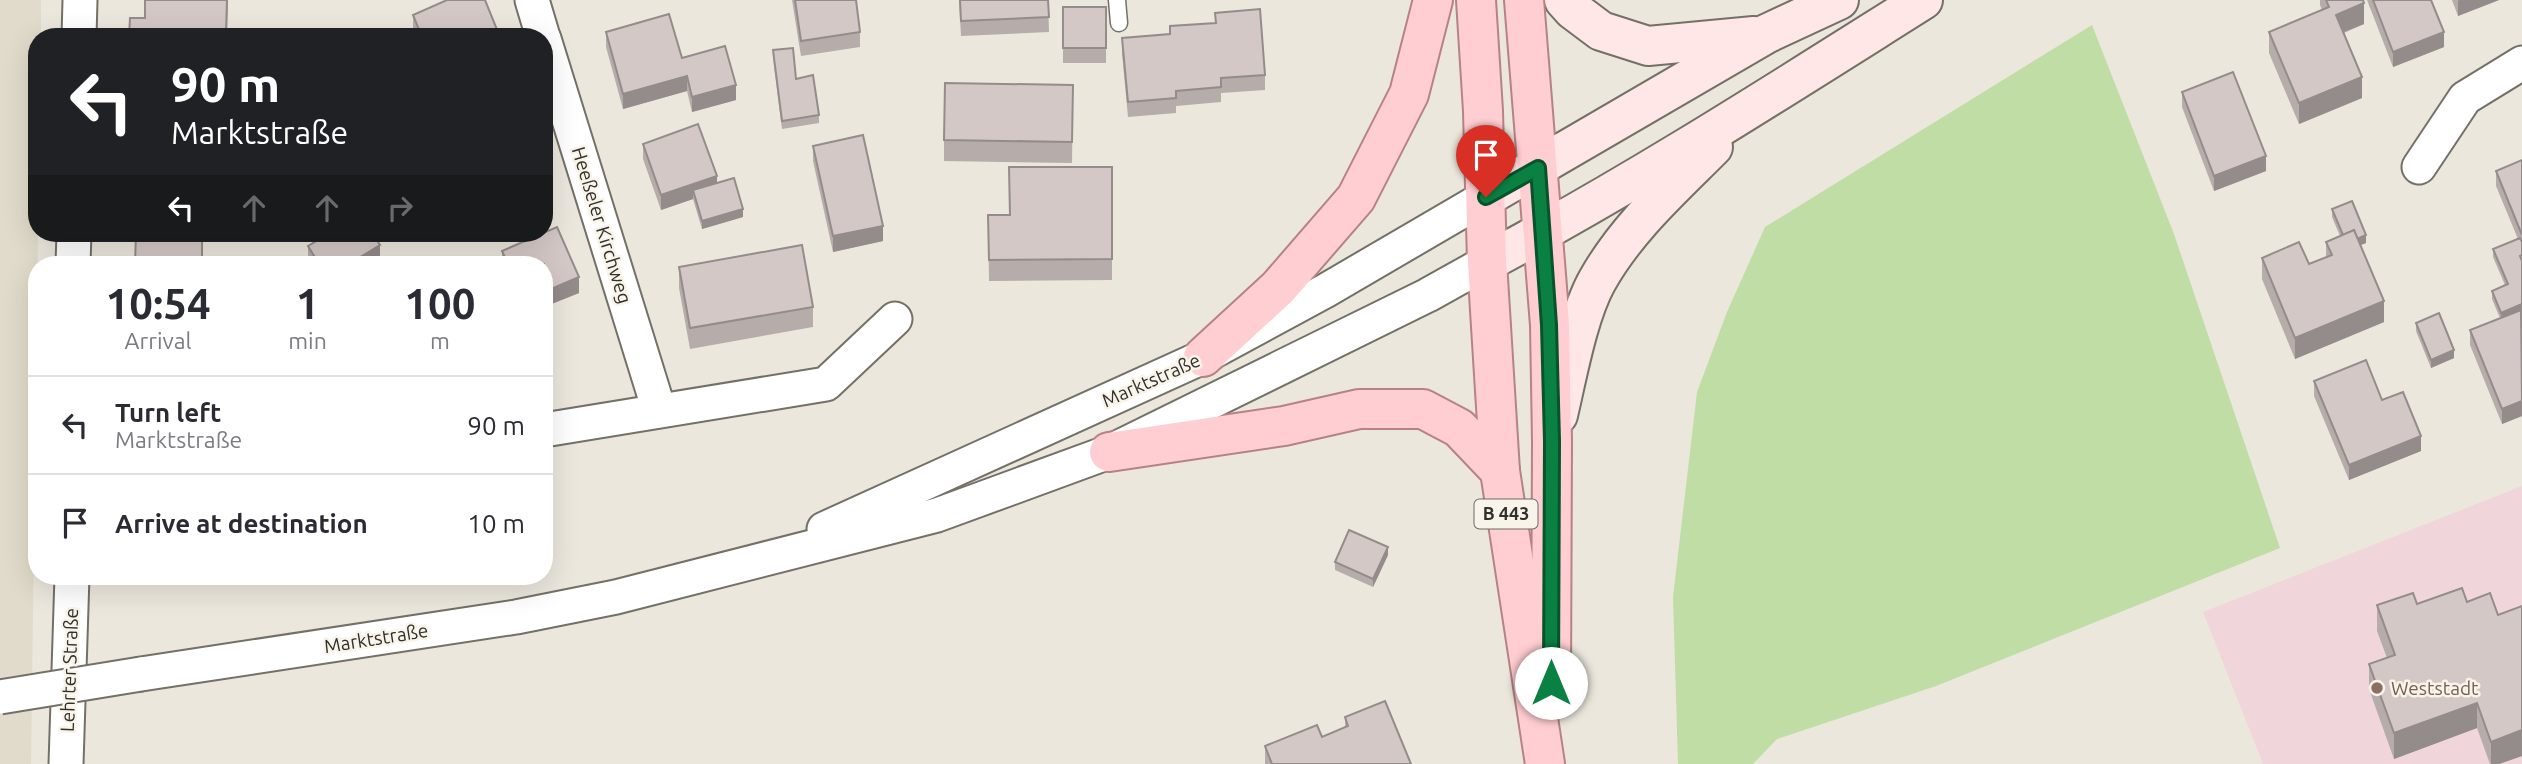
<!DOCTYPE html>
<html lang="en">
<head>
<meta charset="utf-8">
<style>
  :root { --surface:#fff; --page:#f2f2f3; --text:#2b2b33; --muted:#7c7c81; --line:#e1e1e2 }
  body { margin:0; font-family:Ubuntu,sans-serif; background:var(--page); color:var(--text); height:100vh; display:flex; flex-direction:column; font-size:26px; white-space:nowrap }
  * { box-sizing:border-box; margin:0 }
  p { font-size:23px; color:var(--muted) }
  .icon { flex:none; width:38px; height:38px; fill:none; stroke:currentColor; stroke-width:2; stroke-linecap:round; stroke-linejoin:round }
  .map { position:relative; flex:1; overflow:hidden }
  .sheet { position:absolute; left:28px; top:256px; width:525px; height:329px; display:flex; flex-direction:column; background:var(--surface); border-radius:28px; box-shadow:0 7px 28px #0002 }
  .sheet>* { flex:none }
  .top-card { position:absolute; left:28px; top:28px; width:525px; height:214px; border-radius:28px; box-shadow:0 7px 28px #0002; background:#202124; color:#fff; overflow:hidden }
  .pin { position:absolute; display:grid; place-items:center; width:60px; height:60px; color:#fff; margin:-72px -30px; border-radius:50% 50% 50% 0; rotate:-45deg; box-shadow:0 0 7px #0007 }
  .pin .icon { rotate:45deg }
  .me { position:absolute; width:77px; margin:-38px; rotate:0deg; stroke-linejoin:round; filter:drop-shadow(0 0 5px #0008) }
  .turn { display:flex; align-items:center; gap:24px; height:147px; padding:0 28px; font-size:32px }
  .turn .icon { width:91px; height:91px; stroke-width:2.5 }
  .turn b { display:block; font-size:49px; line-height:60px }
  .lanes { display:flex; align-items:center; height:66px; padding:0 28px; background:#0003; justify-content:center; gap:35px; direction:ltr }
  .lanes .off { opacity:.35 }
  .eta { display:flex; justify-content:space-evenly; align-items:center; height:119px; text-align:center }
  .eta b { font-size:42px; font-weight:700; line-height:49px }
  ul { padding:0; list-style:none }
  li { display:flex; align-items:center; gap:21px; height:98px; padding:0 28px; border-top:2px solid var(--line) }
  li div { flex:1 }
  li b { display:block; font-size:26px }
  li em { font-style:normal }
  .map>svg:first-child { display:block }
  .built { fill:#e0dbca }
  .education { fill:#f0d6db }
  .green { fill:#c1dda6 }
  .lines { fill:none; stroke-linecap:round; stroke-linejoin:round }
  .lane-casing { stroke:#737067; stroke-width:19 }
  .street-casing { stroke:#737067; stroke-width:37 }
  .secondary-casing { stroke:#737067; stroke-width:42 }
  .primary-casing { stroke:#b78284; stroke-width:42 }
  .lane { stroke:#fff; stroke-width:16 }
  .street { stroke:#fff; stroke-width:33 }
  .secondary { stroke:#ffe7e8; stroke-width:38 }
  .primary { stroke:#ffced2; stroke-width:38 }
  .street-bridge-casing { stroke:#737067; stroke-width:37; stroke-linecap:butt }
  .street-bridge { stroke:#fff; stroke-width:33 }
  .wall { fill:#b6acaa }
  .shaded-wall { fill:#948c8b }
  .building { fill:#d4c8c6; stroke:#948c8b; stroke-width:2 }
  .route-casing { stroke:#07532c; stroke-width:18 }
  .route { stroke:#0b8043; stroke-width:12 }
  .education-dot { fill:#8d6e63; stroke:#f8f4ea; stroke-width:2.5 }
  .labels { text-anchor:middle; stroke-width:5; stroke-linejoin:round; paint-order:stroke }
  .shield { fill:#f8f4ea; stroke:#6d6b65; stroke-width:2 }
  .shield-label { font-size:18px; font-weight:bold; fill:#31302c }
  .street-label { font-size:19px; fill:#31302c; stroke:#f8f4ea }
  .education-label { font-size:19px; fill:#785e54; stroke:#f8f4ea; text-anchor:start }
</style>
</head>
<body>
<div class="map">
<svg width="2522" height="764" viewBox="0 0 2522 764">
  <rect width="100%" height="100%" fill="#ebe7dd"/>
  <path class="built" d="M0 0H41V37H37L38 233 31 764H0Z"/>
  <path class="education" d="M2522 486V764H2263L2203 612Z"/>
  <path class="green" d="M2092 25 2174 234 2280 548 1936 686 1777 739 1753 764H1678L1673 597 1697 392 1727 312 1765 227Z"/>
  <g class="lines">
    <defs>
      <path id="lane" d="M1117 0 1119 23"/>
      <g id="street">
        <path d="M532 0 543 37"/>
        <path d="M79 37 80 0"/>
        <path d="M544 39 659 410"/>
        <path d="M2419 167 2465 98 2522 63"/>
        <path d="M73 264 74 233"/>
        <path d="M544 430 826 384 895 319"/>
        <path d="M824 529 1203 357 1325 291 1486 197"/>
        <path d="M141 674 516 617 616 597 937 515 1109 452 1428 295 1487 262"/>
        <path d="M66 764 72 576"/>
      </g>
      <g id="secondary">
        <path d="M1564 0 1573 10 1601 31 1648 46 1754 36"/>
        <path d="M1486 197 1766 34 1839 0"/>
        <path d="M1487 262C1637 182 1780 90 1923 0"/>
        <path d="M1558 415C1567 377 1578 315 1597 281 1626 229 1671 189 1713 147"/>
      </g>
      <g id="primary">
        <path d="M1476 0 1483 111 1487 262 1500 471 1545 764"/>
        <path d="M1524 0 1550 325 1552 441 1551 685"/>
        <path d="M1203 357 1278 288 1356 198 1409 94 1433 0"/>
        <path d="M1109 452 1284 426 1359 409H1423L1459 428 1500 471"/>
      </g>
    </defs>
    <use href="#lane" class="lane-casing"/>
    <use href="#street" class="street-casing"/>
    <use href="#secondary" class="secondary-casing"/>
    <use href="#primary" class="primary-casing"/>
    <use href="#lane" class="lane"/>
    <use href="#street" class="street"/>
    <use href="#secondary" class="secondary"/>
    <use href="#primary" class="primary"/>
    <defs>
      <path id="street-bridge" d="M0 697 141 674"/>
    </defs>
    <use href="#street-bridge" class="street-bridge-casing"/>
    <use href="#street-bridge" class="street-bridge"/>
  </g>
  <g class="wall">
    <path d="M144 0H228L227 37H129L144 18Z"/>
    <path d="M792 0H856L860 32V47L801 56Z"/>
    <path d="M959 0H1048L1049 32 961 36Z"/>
    <path d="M2320 0H2363L2364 24 2344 33 2362 98 2299 124 2269 53V32L2322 10 2320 5Z"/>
    <path d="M2367 0H2431L2444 47 2393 67Z"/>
    <path d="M2452 0H2499L2458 16Z"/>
    <rect x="1063" y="7" width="43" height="56"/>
    <path d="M1215 13 1265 75V90L1221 93V102L1176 106V113L1128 117 1122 53V38L1170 34 1215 23Z"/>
    <path d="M413 15 500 37H416L413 30Z"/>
    <path d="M606 32 682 58 736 100 692 112 687 91 623 109 606 47Z"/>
    <path d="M773 50 796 79 819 115V123L782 129 773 58Z"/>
    <path d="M1073 85 1072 163 944 161V140Z"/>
    <path d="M2182 92 2266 171 2214 191 2182 107Z"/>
    <path d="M643 144 717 183 743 217 702 229 693 199 661 210 643 159Z"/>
    <path d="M813 146 883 241 833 252 813 161Z"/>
    <path d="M2522 160V416L2502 424 2470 345V330L2500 318 2492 299V291L2505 285 2493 257V249L2518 239 2496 186V171Z"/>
    <path d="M1112 167V280L989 281 988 215H1009Z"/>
    <path d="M2332 209 2366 243 2360 245 2384 322 2295 359 2262 279V258L2309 264 2326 257V242L2340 236 2332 217Z"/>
    <path d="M557 227 579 277V293L544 307V264H502V251Z"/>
    <path d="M308 246 380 260 373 264H310L308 262Z"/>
    <path d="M679 267 813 307V327L690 349 679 288Z"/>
    <path d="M2416 323 2454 358 2431 368 2416 331Z"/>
    <path d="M2314 381 2382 400 2421 451 2349 480 2314 396Z"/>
    <path d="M1388 555 1373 587 1335 570V562Z"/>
    <path d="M2467 602 2498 615 2522 606V756L2499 764H2490L2477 728 2394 759 2369 689V664L2387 658 2377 631V605Z"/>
    <path d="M1345 717 1411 764H1265V746L1322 737 1345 728Z"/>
  </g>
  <g class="shaded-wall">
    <path d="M227 0H228L226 37Z"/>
    <path d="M2459 0H2499L2458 16V1Z"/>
    <path d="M2364 3V24L2336 35V15Z"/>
    <path d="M2444 32V47L2393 67V52Z"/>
    <path d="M687 76V91L623 109V94Z"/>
    <path d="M2362 77V98L2299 124V103Z"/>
    <path d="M736 85V100L692 112V97Z"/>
    <path d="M2266 156V171L2214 191V176Z"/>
    <path d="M717 176V191L693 190V199L661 210V195Z"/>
    <path d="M743 209V217L702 229V221Z"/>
    <path d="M883 226V241L833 252V236Z"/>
    <path d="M2366 235V243L2346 251V243Z"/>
    <path d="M380 245V260L373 264H349Z"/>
    <path d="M579 277V293L544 307V292Z"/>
    <path d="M2384 301V322L2295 359V338Z"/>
    <path d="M2522 304V312L2501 321V313Z"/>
    <path d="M2454 350V358L2431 368V360Z"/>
    <path d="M2522 401V416L2502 424V409Z"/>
    <path d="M2421 436V451L2349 480V465Z"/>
    <path d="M1388 547V555L1373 587V579Z"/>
    <path d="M2477 703V728L2394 759V733Z"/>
    <path d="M2522 730V756L2499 764H2491V742Z"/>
  </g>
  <g class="building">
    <path d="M145 0H227L226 33 199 31V37H129L130 18H145Z"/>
    <path d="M447 0H485L500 37H422L413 15Z"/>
    <path d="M795 0H856L860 32 801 41Z"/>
    <path d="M960 0H1048L1049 17 961 21Z"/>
    <path d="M2326 0H2363L2364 3 2336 15 2362 77 2299 103 2269 32 2329 7Z"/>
    <path d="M2373 0H2431L2444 32 2393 52Z"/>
    <rect x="1063" y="7" width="43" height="41"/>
    <path d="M1260 9 1265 75 1221 78V87L1176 91V98L1128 102 1122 38 1170 34V26L1216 23 1215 13Z"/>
    <path d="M669 14 682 58 725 46 736 85 692 97 687 76 623 94 606 32Z"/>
    <path d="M793 48 796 79 813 75 819 115 782 121 773 50Z"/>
    <path d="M2233 72 2266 156 2214 176 2182 92Z"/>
    <path d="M945 83 1073 85 1072 142 944 140Z"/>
    <path d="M698 124 717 176 661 195 643 144Z"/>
    <path d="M863 135 883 226 833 236 813 146Z"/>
    <path d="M2522 160V235L2496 171Z"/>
    <path d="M1009 167H1112V259L989 260 988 215H1010Z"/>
    <path d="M734 178 743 209 702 221 693 190Z"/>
    <path d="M2352 201 2366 235 2357 239 2354 230 2343 235 2332 209Z"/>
    <path d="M557 227 579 277 544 292V264H508L502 251Z"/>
    <path d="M2354 230 2384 301 2295 338 2262 258 2299 242 2309 264 2332 255 2326 242Z"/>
    <path d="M136 233H202V264H135Z"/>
    <path d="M330 233H372L380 245 349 264H319L308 246Z"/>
    <path d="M2520 238 2522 242V255L2520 256 2522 261V304L2501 313 2492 291 2508 284 2493 249Z"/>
    <path d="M802 245 813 307 690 328 679 267Z"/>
    <path d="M2521 310 2522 401 2502 409 2470 330Z"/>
    <path d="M2439 313 2454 350 2431 360 2416 323Z"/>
    <path d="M2366 360 2382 400 2403 392 2421 436 2349 465 2314 381Z"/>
    <path d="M1349 530 1388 547 1373 579 1335 562Z"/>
    <path d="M2462 588 2467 602 2490 593 2498 615 2522 606V730L2491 742 2477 703 2394 733 2369 664 2395 655 2377 605 2413 593 2417 604Z"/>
    <path d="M1385 701 1411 764H1272L1265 746 1317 725 1322 737 1348 726 1345 717Z"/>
  </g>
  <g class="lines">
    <defs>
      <path id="route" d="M1486 197 1538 168 1549 325 1552 441 1551 683"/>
    </defs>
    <use href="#route" class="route-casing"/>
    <use href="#route" class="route"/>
  </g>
  <circle class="education-dot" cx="2377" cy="688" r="7"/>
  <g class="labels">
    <rect class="shield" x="1474.5" y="499.5" width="63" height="29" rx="5"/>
    <g class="shield-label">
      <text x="1506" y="520">B 443</text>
    </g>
    <g class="street-label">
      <text transform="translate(602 225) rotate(73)" y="7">Heeßeler Kirchweg</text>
      <text transform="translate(1151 380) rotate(-24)" y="7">Marktstraße</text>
      <text transform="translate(376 638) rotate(-9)" y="7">Marktstraße</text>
      <text transform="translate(69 670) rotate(-88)" y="7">Lehrter Straße</text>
    </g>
    <g class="education-label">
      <text x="2391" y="695">Weststadt</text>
    </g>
  </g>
</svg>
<div class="pin" style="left:1486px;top:197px;background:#d93025"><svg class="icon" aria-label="arrive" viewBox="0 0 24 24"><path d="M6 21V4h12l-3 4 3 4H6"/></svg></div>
<svg class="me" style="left:1551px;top:683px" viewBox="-20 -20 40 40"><circle r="19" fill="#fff"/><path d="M0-13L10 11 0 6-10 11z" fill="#0b8043"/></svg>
<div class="top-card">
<div class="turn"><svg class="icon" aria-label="left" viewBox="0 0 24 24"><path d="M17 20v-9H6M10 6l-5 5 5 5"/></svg><div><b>90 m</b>Marktstraße</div></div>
<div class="lanes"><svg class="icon" aria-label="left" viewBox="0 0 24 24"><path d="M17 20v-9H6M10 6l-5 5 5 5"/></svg><svg class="icon off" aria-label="ahead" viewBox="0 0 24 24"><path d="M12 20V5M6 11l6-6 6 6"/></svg><svg class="icon off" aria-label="ahead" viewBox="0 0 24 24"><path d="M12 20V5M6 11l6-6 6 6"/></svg><svg class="icon off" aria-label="right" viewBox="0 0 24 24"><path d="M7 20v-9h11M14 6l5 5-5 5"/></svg></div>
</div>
<section class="sheet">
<div class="eta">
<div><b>10:54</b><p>Arrival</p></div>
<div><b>1</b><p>min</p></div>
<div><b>100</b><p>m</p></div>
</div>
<ul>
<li><svg class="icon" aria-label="left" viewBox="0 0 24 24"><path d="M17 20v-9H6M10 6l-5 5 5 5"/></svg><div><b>Turn left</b><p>Marktstraße</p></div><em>90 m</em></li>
<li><svg class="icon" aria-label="arrive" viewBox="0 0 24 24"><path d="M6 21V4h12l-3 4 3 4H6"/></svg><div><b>Arrive at destination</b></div><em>10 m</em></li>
</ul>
</section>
</div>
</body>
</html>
